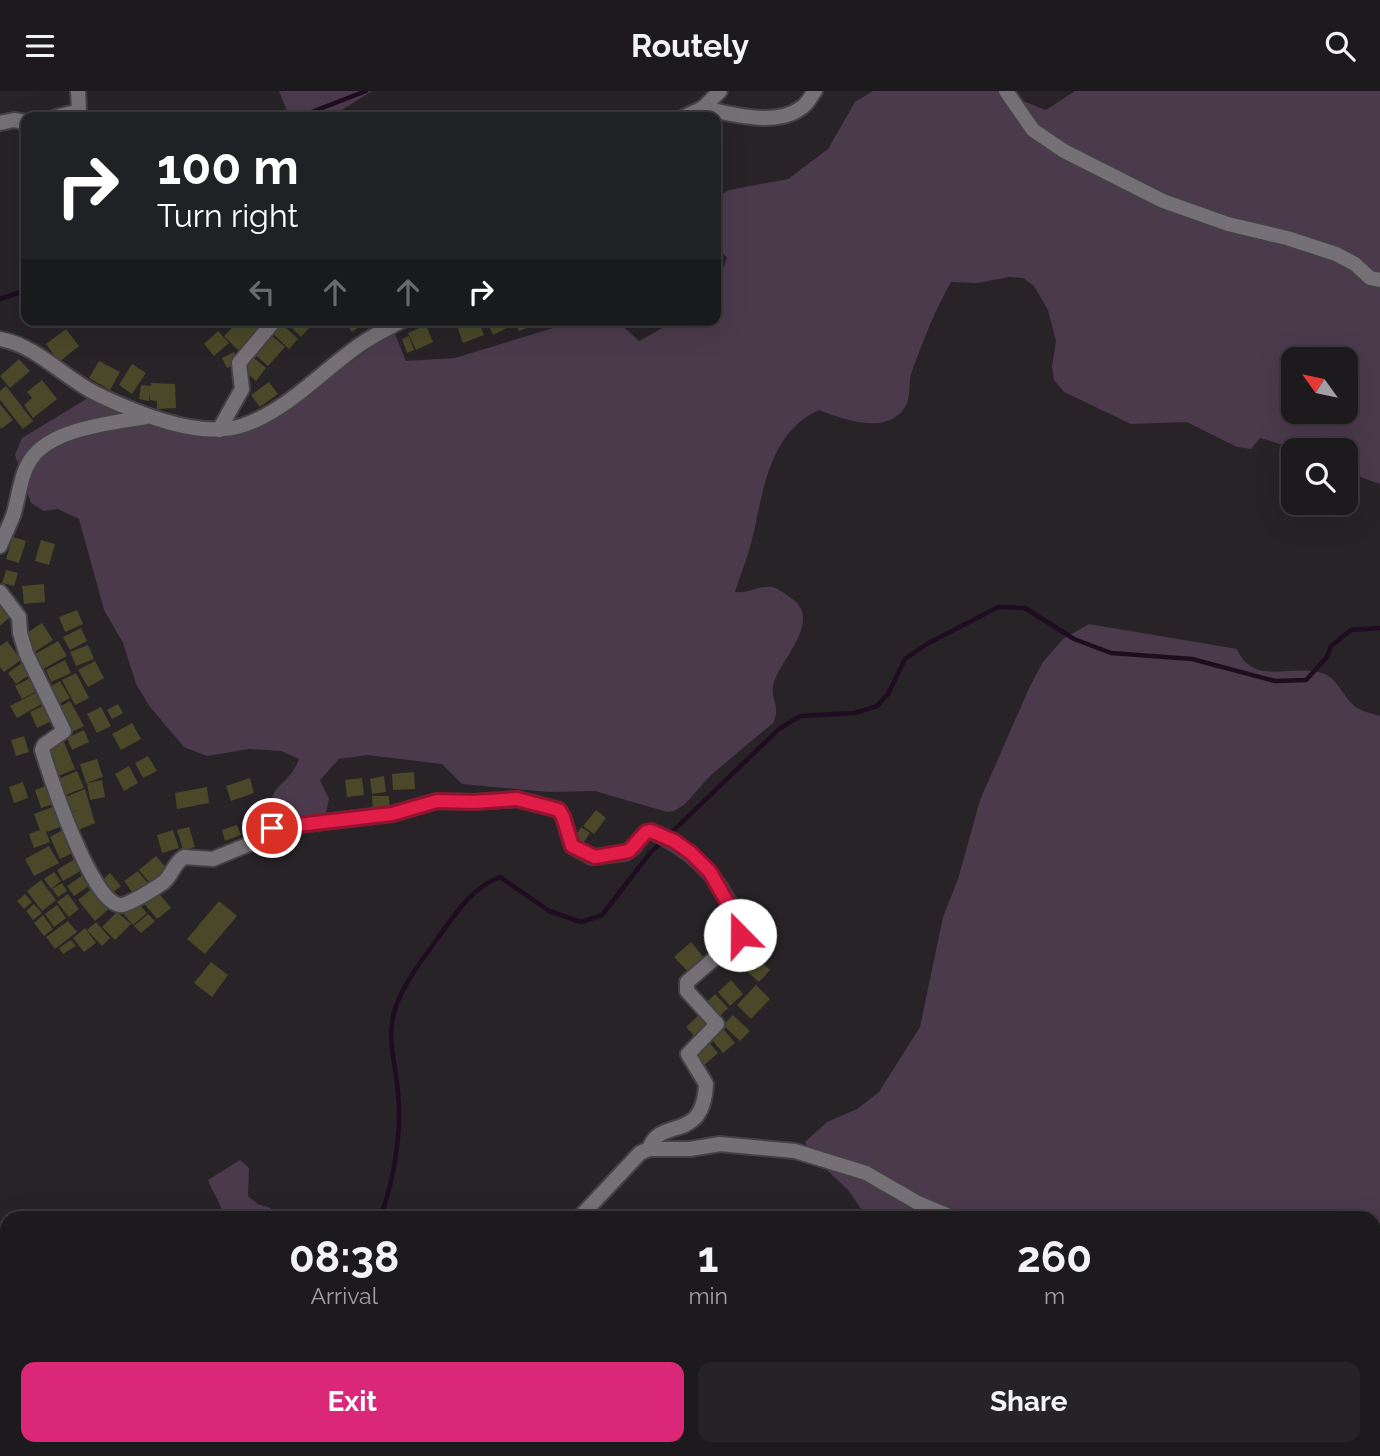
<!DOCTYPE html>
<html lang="en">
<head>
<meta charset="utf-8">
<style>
  :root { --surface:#1d1a1d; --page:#252326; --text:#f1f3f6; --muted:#a0a1a4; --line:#3b383b; --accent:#db2777 }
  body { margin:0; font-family:Raleway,sans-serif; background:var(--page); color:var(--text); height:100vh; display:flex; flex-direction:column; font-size:26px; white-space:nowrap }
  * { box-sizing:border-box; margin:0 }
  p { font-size:23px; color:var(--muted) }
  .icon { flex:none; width:38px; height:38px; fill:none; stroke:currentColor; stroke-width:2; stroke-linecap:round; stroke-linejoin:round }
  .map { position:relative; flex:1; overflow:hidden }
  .side { position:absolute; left:0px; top:1120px; width:1381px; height:245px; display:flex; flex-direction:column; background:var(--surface); border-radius:21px 21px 0 0; box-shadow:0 7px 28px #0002,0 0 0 2px var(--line) }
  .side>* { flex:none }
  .top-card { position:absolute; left:21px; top:21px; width:700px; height:214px; border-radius:14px; box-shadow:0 7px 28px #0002,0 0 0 2px var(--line); background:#202124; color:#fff; overflow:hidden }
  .needle { width:46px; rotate:303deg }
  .fabs { position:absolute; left:1281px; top:256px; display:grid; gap:14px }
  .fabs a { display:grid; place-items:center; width:77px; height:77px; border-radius:14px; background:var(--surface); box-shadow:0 7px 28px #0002,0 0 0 2px var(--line); font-size:35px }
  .pin { position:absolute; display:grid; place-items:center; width:60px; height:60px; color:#fff; margin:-30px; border:4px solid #fff; border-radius:50%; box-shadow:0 2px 7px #0007 }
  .me { position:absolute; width:77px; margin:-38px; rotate:338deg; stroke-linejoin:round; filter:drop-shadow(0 0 5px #0008) }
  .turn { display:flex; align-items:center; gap:24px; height:147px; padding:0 21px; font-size:32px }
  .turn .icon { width:91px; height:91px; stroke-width:2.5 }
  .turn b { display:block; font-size:49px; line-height:60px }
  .lanes { display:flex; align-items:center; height:66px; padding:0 21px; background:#0003; justify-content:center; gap:35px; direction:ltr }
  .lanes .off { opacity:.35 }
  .eta { display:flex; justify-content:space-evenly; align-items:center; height:119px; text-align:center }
  .eta b { font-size:42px; font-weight:700; line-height:49px }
  .action { display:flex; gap:14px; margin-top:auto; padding:14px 21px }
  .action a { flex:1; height:80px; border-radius:14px; background:var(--accent); color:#fff; font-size:28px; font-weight:700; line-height:80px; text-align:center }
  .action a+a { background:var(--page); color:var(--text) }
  header { display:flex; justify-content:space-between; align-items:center; height:91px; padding:0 21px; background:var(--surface); font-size:32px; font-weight:700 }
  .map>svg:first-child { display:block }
  .green { fill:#4b3a4c; fill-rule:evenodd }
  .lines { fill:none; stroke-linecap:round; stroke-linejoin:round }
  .stream { stroke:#1f0c20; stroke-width:4.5 }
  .building { fill:#4a4828 }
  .street-casing { stroke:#444144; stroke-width:18 }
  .street { stroke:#757075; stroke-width:14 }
  .route-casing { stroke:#92132f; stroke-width:18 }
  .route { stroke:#e11d48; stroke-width:12 }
</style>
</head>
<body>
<header><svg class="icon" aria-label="menu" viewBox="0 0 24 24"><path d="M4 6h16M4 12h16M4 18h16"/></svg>Routely<svg class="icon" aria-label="search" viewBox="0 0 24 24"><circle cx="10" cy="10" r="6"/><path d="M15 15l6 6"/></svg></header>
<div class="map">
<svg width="1380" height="1365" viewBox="0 0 1380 1365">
  <rect width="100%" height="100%" fill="#272327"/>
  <g class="green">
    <path d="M279 0H372L331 26 289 25Z"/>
    <path d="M873 0H998L1046 19 1075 0H1380V393L1346 381V359H1300L1260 347 1251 358 1237 356 1187 331 1131 333 1064 301 1054 289 1052 276 1056 250 1048 219 1034 195 1023 187 1009 186 978 192 951 191C935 219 923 250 912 280 908 290 911 303 907 312 891 346 845 329 819 319 770 341 764 397 753 444 749 463 741 482 735 501 748 503 758 494 772 496 778 497 785 503 791 507 825 529 777 571 773 595 771 610 781 616 773 632L711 684 685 713 674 720 667 721 595 700 549 701 462 693 442 673 368 664 339 668 320 689 329 708 326 721 310 736H289C252 695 287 702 299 668L281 660 249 658 207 665 184 656 150 616 136 593 123 552 104 519 79 428 58 418 44 420 31 412 15 364 22 347 88 307 195 344 259 338 378 252 395 243 406 270 455 267 553 237 571 229H616L639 250 677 229H716V195L727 167 716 155V107L729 99 788 88 828 58 855 11ZM1293 268H1346V320H1293Z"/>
    <path d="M1089 533 1237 558C1254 597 1292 571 1325 583 1339 589 1345 611 1359 618 1365 621 1373 623 1380 625V1365H1177V1358H1374V1127H860L863 1121 849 1100 811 1064 805 1051 827 1031 857 1018 879 1001 920 936 943 826 958 788 980 709 1030 595 1043 571 1063 548Z"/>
    <path d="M240 1069 249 1077 248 1105 258 1113 271 1117 266 1127H223C222 1112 213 1103 208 1089Z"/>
    <path d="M7 1173V1334L0 1338V1177Z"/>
  </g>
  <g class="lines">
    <g class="stream">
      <path d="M285 26 304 24 366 0"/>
      <path d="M0 208 26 199"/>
      <path d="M380 1127C394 1090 402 1041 398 1001 396 978 389 955 392 932 396 900 422 870 440 844 458 819 471 798 500 786L549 820 581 831 602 824 650 762 779 638 800 625 855 622 877 615 888 603 905 568 927 553 998 516 1025 517 1074 548 1111 562 1192 568 1275 590 1306 589 1327 566 1331 555 1351 539 1380 537"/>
      <path d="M0 1328 7 1310"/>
    </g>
  </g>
  <g class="building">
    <path d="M225 229H256L262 236 238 259 224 245 232 237Z"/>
    <path d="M284 229H301L309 237 301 246Z"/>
    <path d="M343 229H368L352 241Z"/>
    <path d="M471 229H478L484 244 463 252 457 235Z"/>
    <path d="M486 229H508L511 235 493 244Z"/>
    <path d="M514 229H528L531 235 519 240Z"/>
    <path d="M279 230 298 248 289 258 270 240Z"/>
    <path d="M426 234 433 251 416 259 408 242Z"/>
    <path d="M66 238 79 255 59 271 46 253Z"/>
    <path d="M218 240 229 252 214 265 204 253Z"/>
    <path d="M267 240 285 256 268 275 251 260Z"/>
    <path d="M409 245 414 259 407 262 402 248Z"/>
    <path d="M234 261 239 271 227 277 222 267Z"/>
    <path d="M249 263 266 277 256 290 239 275Z"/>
    <path d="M19 268 30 280 10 297 0 285Z"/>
    <path d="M99 270 120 281 110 299 89 287Z"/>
    <path d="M132 273 146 282 132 303 119 294Z"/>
    <path d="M42 289 57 308 33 327 24 314 32 307 27 301Z"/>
    <path d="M269 291 278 303 260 316 251 304Z"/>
    <path d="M151 292 175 293 176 317 157 318V310L150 309V302L149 310 139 308 141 294 151 295Z"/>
    <path d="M6 295 33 330 23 338 0 309V300Z"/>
    <path d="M0 313 13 329 1 338 0 336Z"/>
    <path d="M13 446 26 450 19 472 6 468Z"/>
    <path d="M41 449 55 453 49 474 35 470Z"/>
    <path d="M6 479 18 482 14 495 2 492Z"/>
    <path d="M44 493 45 511 24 513 22 495Z"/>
    <path d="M0 512 11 525 0 535Z"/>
    <path d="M77 519 83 533 65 541 59 526Z"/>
    <path d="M42 532 53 549 33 562 22 545Z"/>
    <path d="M81 537 87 550 70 559 63 546Z"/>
    <path d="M7 550 21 569 4 581 0 576V555Z"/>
    <path d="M58 550 67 565 43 578 35 563Z"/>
    <path d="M88 554 94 568 76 575 70 561Z"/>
    <path d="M65 569 71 582 51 591 46 579Z"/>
    <path d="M95 570 104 587 88 596 78 579Z"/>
    <path d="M23 571 32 582 16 593 8 582Z"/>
    <path d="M76 582 89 607 75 614 62 589Z"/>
    <path d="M34 585 41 598 22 608 15 595Z"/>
    <path d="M60 590 70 607 55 615 45 599Z"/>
    <path d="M41 599 47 610 17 627 10 615Z"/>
    <path d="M70 610 84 635 70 642 56 618Z"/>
    <path d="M47 613 54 629 37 637 30 621Z"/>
    <path d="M118 613 123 622 112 628 107 619Z"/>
    <path d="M101 616 111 635 97 642 87 623Z"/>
    <path d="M132 632 141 648 121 659 112 643Z"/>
    <path d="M84 639 89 651 72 659 67 647Z"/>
    <path d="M24 645 29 661 16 665 11 649Z"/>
    <path d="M64 651 75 678 56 686 44 659Z"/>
    <path d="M148 665 157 680 143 687 135 672Z"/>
    <path d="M97 668 103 686 86 692 80 673Z"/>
    <path d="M129 675 138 692 124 700 115 683Z"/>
    <path d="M77 680 84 697 63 705 56 689Z"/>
    <path d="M414 681 415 698 393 699 392 683Z"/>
    <path d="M384 685 386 701 372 703 370 688Z"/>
    <path d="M250 687 254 702 231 710 226 695Z"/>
    <path d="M362 687 364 704 347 706 345 689Z"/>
    <path d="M102 689 105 706 90 709 87 692Z"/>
    <path d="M23 691 28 707 14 712 9 696Z"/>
    <path d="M51 693 57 712 41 717 35 699Z"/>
    <path d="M207 696 209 712 177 718 175 702Z"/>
    <path d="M85 698 95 732 76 740 69 723 79 719 69 722 63 707Z"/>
    <path d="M372 705H389L390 722H373Z"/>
    <path d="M58 714 66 734 46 741 50 751 34 757 29 743 40 739 34 723Z"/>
    <path d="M596 719 606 727 594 743 583 735Z"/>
    <path d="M237 734 241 744 225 750 222 739Z"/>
    <path d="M189 736 195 756 183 759 177 739Z"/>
    <path d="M581 736 590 742 583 752 575 746Z"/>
    <path d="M66 737 77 760 60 768 50 746Z"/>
    <path d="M173 739 179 757 162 762 157 744Z"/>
    <path d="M49 755 59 772 34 785 25 768Z"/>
    <path d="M156 765 168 779 151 793 139 779Z"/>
    <path d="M78 766 84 778 63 790 57 779Z"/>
    <path d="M138 780 149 794 135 805 124 790Z"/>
    <path d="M54 781 61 790 51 798 44 788Z"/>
    <path d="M86 782 93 792 74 805 67 795Z"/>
    <path d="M110 782 121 795 110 804 99 792Z"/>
    <path d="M41 789 56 809 42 820 27 800Z"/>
    <path d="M62 792 67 800 58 806 52 798Z"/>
    <path d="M94 796 111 816 95 830 78 809Z"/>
    <path d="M156 799 171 817 157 828 142 810Z"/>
    <path d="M25 803 32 811 24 818 17 810Z"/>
    <path d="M68 803 79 818 69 826 57 811Z"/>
    <path d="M135 809 147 822 133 834 122 821Z"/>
    <path d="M219 810 237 825 205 863 187 848Z"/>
    <path d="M34 813 42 822 33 829 26 820Z"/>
    <path d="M57 814 66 827 54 836 45 823Z"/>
    <path d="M117 821 131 833 115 849 102 836Z"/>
    <path d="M148 823 155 830 141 842 134 835Z"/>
    <path d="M43 824 53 838 44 845 34 832Z"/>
    <path d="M68 830 77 841 55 858 46 846Z"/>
    <path d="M96 831 110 847 102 855 87 839Z"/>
    <path d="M726 833 732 840 720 848 715 840Z"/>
    <path d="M85 837 96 852 84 861 73 847Z"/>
    <path d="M71 849 76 855 63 863 59 857Z"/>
    <path d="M691 851 705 868 689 882 674 866Z"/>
    <path d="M756 865 770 879 759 891 744 878Z"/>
    <path d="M211 871 228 884 212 906 194 892Z"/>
    <path d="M731 889 743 903 730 915 718 901Z"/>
    <path d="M756 894 770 908 751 928 737 914Z"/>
    <path d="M715 903 728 917 716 929 703 915Z"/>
    <path d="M703 920 715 933 698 949 686 936Z"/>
    <path d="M733 924 750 940 740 950 723 934Z"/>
    <path d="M720 934 735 952 723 962 708 944Z"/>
    <path d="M706 948 718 962 702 976 690 963Z"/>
    <path d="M444 1358H465L461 1365H454L443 1360Z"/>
    <path d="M472 1358H490L487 1365H469Z"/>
    <path d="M517 1358H540L538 1365H516Z"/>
    <path d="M724 1358H737L752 1365H721Z"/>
    <path d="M786 1358H805L801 1365H785L783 1364Z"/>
    <path d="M842 1358H857L861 1365H831Z"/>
    <path d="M1145 1358H1165L1167 1359 1165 1365H1142Z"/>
  </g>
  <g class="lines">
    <defs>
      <g id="street">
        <path d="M1006 0 1033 39 1064 60 1163 110 1228 133 1287 147 1336 163 1355 173 1370 187 1380 189"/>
        <path d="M703 17C731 23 776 36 801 17 807 14 811 5 815 0"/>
        <path d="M56 26 79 20 78 0"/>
        <path d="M684 26 703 17 720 0"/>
        <path d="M0 32 14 29 26 31"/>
        <path d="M0 248C39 255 65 289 101 305 139 323 201 349 244 334 288 319 323 279 361 253 374 244 389 237 403 229"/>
        <path d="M219 339 242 298 239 272 275 229"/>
        <path d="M0 455C4 445 9 435 13 425 19 407 20 384 31 368 52 337 113 332 146 326"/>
        <path d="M0 501 19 526 20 542 26 562 64 640 44 654 42 659C50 685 92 815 121 814 129 814 157 796 164 791 172 784 174 772 184 766L213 768 252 752 272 737 392 723 437 710 474 711 517 708 559 719 563 726 572 755 592 766 625 762 633 757 644 743 651 740C698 762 723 790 741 838L737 848 687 891V900L717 933 688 963 706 993C703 1054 660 1024 649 1058"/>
        <path d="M579 1127 640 1062 649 1058H690L720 1053 795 1060 866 1082 918 1112 954 1127"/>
        <path d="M755 1358 771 1365"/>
        <path d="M420 1365 424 1358"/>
        <path d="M509 1365 511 1358"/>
        <path d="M672 1365 674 1358"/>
        <path d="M813 1365 822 1358"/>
      </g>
    </defs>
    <use href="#street" class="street-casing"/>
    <use href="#street" class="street"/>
  </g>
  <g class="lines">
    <defs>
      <path id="route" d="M272 737 392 723 437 710 474 711 517 708 559 719 563 726 572 755 595 766 629 760 646 741 651 740 674 750 691 762 710 781 739 832 740 844"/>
    </defs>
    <use href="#route" class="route-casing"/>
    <use href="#route" class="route"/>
  </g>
</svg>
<div class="fabs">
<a><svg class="needle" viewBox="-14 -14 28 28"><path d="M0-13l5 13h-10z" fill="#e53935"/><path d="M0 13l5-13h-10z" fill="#a0a1a4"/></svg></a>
<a><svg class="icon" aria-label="search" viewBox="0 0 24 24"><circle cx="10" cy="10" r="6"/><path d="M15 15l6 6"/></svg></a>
</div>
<div class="pin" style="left:272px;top:737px;background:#d93025"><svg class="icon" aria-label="arrive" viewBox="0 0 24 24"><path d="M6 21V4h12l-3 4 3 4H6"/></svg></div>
<svg class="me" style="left:740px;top:844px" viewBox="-20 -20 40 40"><circle r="19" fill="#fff"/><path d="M0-13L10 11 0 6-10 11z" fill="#e11d48"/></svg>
<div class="top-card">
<div class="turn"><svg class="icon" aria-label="right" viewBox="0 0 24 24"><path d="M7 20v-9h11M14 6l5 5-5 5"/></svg><div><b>100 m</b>Turn right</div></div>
<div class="lanes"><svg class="icon off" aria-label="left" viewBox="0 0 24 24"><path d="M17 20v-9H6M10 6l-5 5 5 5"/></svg><svg class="icon off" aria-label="ahead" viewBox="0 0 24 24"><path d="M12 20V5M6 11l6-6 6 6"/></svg><svg class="icon off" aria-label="ahead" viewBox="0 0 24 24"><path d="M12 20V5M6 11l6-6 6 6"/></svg><svg class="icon" aria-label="right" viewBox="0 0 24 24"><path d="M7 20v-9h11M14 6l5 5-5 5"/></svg></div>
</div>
<section class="side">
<div class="eta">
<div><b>08:38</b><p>Arrival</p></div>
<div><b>1</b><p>min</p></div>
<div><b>260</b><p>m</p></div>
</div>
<div class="action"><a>Exit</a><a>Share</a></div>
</section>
</div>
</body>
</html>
